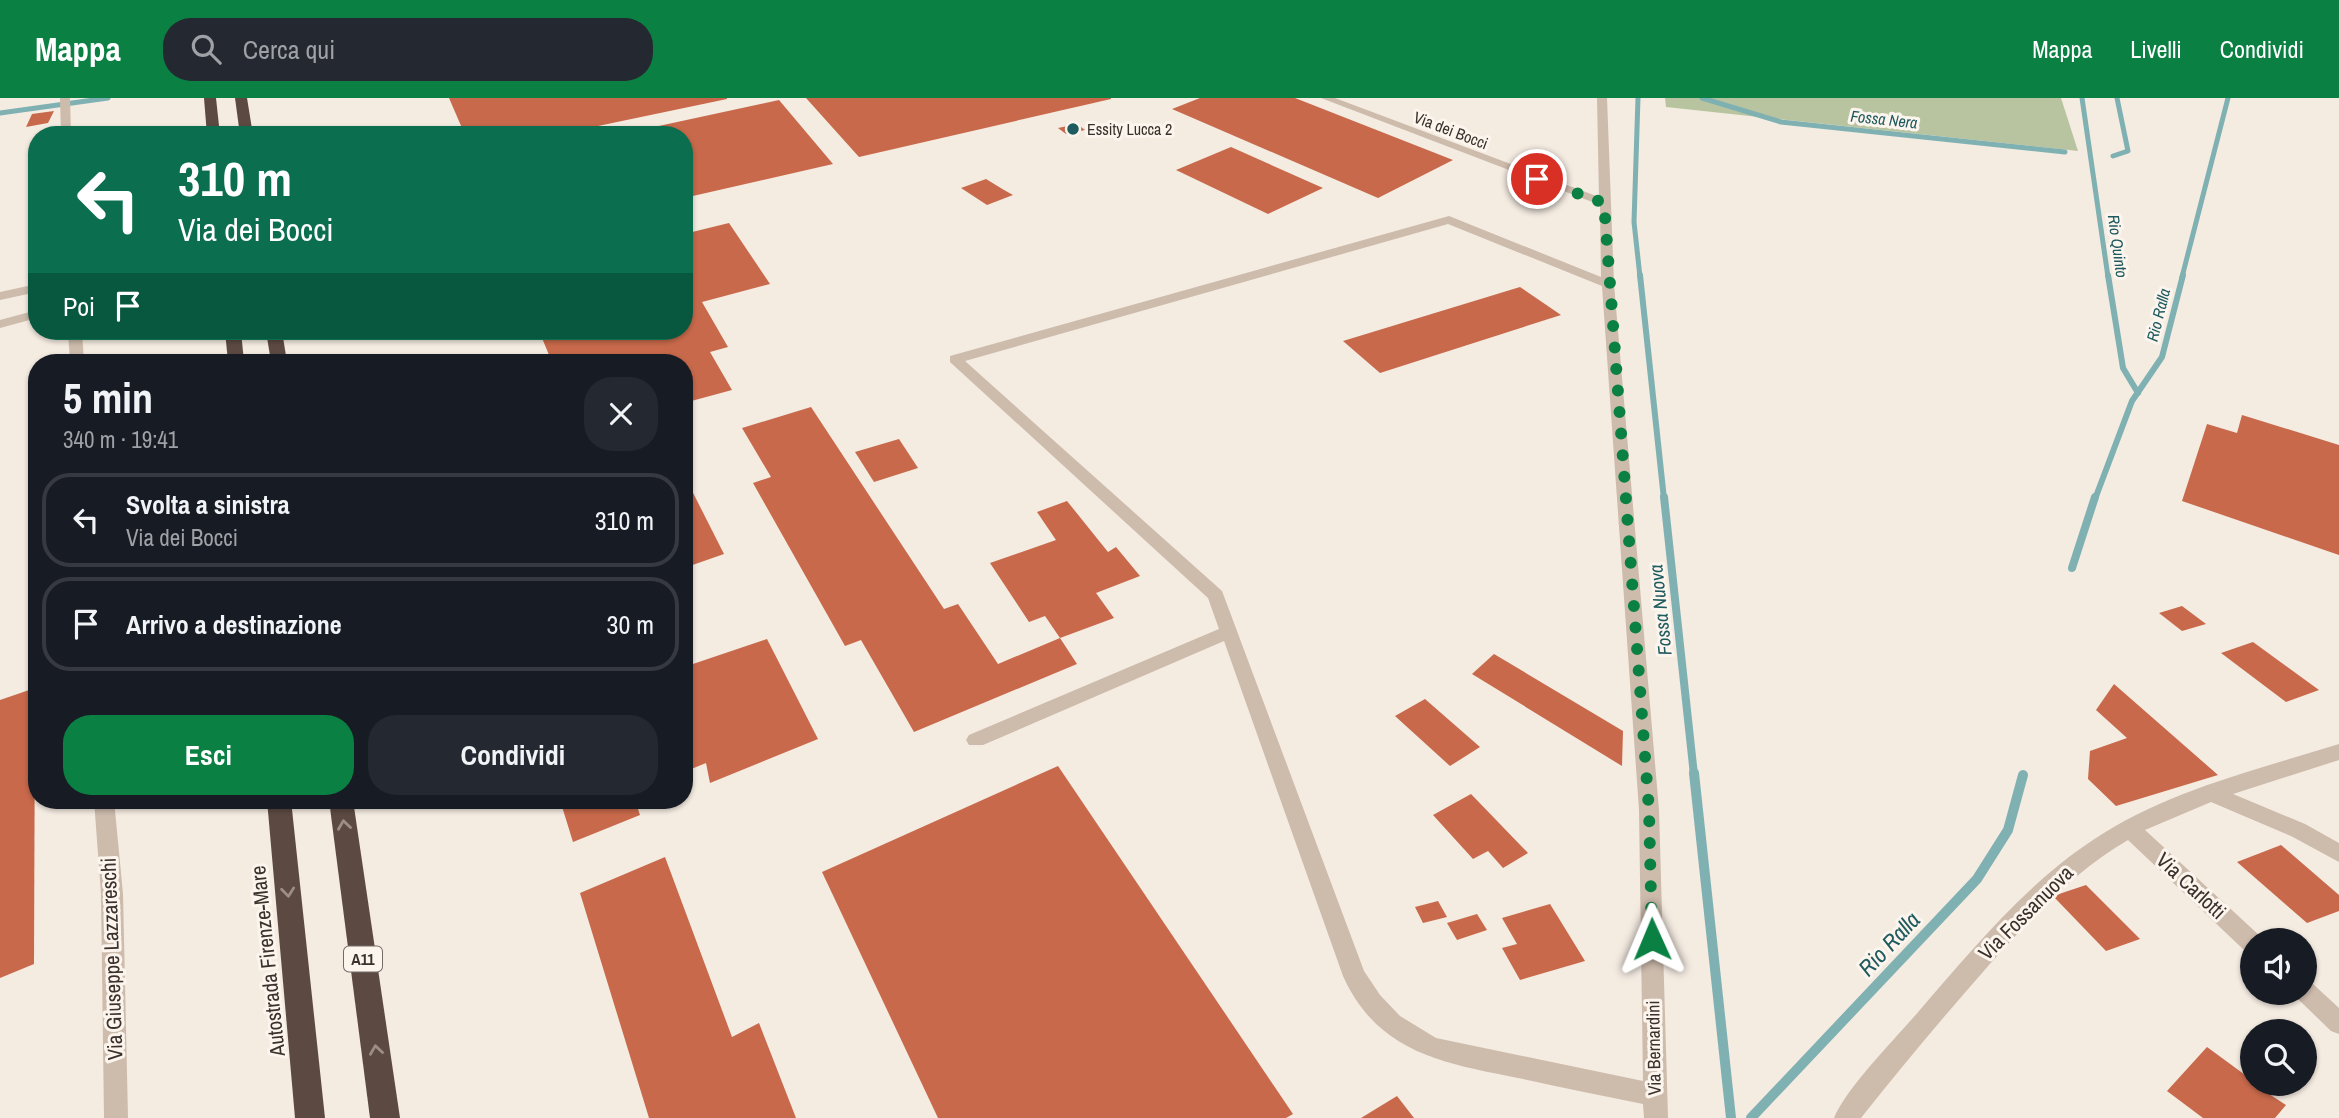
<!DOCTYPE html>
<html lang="it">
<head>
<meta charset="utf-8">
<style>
  :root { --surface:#171b24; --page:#242831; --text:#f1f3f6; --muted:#9ea1a6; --line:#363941; --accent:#0b8043 }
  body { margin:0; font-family:"Archivo Narrow",sans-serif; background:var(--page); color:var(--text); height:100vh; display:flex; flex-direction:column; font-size:26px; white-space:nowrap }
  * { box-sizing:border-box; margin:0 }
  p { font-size:23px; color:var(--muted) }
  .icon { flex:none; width:38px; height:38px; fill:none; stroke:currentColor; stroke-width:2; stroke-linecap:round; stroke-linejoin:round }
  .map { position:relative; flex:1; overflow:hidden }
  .panel { position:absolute; left:28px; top:256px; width:665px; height:455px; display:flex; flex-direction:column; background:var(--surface); border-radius:28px; box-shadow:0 2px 5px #0004 }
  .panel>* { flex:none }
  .guide { position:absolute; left:28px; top:28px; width:665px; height:214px; border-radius:28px; box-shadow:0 2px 5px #0004; background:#0b6e4f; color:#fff; overflow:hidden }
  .buttons { position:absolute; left:2240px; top:830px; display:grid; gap:14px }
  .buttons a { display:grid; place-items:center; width:77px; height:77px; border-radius:50%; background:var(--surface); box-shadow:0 2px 5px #0004; font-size:35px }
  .pin { position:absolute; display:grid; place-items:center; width:60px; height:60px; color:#fff; margin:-30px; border:4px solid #fff; border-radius:50%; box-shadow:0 2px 7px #0007 }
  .me { position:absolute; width:77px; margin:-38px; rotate:359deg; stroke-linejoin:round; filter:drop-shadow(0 0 5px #0008) }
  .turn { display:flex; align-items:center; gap:24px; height:147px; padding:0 35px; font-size:32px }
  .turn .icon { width:91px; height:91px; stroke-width:2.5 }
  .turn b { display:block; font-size:49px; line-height:60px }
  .then { display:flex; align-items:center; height:66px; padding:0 35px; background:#0003; gap:14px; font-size:26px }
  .round { display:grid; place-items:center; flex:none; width:74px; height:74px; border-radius:28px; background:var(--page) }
  .head { display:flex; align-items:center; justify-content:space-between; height:119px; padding:0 35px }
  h1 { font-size:42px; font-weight:800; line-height:52px }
  .action { display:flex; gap:14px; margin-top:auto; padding:14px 35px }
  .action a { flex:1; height:80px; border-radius:28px; background:var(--accent); color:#fff; font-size:28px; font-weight:800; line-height:80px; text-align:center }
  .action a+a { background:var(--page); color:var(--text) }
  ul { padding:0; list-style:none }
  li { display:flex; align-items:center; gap:21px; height:94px; margin:0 14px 10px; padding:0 21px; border:4px solid var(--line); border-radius:28px }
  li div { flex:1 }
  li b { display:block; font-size:26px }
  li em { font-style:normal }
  header { display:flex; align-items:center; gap:42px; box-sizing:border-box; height:98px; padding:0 35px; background:var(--accent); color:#fff }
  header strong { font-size:33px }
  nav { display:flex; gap:38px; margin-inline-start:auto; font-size:24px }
  .search { width:490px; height:63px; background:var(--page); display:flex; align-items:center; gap:18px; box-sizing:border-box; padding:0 24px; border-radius:28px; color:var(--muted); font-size:26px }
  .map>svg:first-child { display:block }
  .green { fill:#b8c4a0 }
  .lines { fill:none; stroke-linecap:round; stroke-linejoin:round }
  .stream-far3 { stroke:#7fb0b2; stroke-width:5 }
  .stream-far2 { stroke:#7fb0b2; stroke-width:6 }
  .stream-far1 { stroke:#7fb0b2; stroke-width:8 }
  .stream { stroke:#7fb0b2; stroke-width:10 }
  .building { fill:#c8694b }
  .minor { fill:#cdbbac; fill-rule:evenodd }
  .highway { fill:#5c4a42; fill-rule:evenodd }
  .oneway { stroke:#9c8e87 }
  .route { stroke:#0b8043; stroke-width:12; stroke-dasharray:0 21.6 }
  .poi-dot { fill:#1f5a5e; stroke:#fbf5ee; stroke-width:2.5 }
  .labels { text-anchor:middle; stroke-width:6; stroke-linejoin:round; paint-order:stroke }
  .far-water-label { font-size:16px; font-style:italic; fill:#1f5a5e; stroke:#fbf5ee }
  .far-poi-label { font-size:16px; fill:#3b302b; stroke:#fbf5ee; text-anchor:start }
  .far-street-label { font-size:16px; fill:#3b302b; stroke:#fbf5ee }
  .shield { fill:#fbf5ee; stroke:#756b66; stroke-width:2 }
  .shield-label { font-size:16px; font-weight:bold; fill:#3b302b }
  .street-label { font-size:18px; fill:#3b302b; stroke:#fbf5ee }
  .water-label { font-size:19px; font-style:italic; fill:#1f5a5e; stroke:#fbf5ee }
  .near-street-label { font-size:21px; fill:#3b302b; stroke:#fbf5ee }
  .near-water-label { font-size:23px; font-style:italic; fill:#1f5a5e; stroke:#fbf5ee }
</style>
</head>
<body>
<header>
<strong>Mappa</strong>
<div class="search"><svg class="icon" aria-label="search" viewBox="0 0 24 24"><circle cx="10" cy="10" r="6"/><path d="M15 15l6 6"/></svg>Cerca qui</div>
<nav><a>Mappa</a><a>Livelli</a><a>Condividi</a></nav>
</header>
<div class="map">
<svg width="2339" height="1020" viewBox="0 0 2339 1020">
  <rect width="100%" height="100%" fill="#f4ebe1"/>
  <path class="green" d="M1665 0H2061L2078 53 1666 9Z"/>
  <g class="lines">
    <g class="stream-far3">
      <path d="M1638 0 1634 124 1640 179"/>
      <path d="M1702 0 1781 24 2065 54"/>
      <path d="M2082 0 2108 179"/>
      <path d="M0 15 108 0"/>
      <path d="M2113 58 2128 53 2117 0"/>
      <path d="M2182 179 2228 0"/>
    </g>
    <g class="stream-far2">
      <path d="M1640 177 1664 401"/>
      <path d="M2108 177 2123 270 2138 295"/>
      <path d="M2095 401 2132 303 2162 259 2183 177"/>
    </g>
    <g class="stream-far1">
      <path d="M1664 399 1694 677"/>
      <path d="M2072 470 2095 399"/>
    </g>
    <g class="stream">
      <path d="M1694 675 1731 1020"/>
      <path d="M1751 1020 1977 781 2008 732 2023 677"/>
    </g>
  </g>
  <g class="building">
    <path d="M449 0H727V1L555 37H465Z"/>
    <path d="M806 0H1111V1L859 59Z"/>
    <path d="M1200 0H1295L1453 62 1378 100 1172 11Z"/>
    <path d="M779 2 833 66 684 100V37H617Z"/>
    <path d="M54 13 48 25 26 29 32 16Z"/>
    <path d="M1077 26 1085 32 1066 36 1058 30Z"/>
    <path d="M1231 49 1323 90 1268 116 1176 72Z"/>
    <path d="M986 81 1004 92 1013 97 987 107 961 90Z"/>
    <path d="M729 125 770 186 702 204 728 249 710 254 732 292 684 305V264H552L539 233H684V136Z"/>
    <path d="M1520 189 1561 217 1380 275 1343 243Z"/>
    <path d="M811 309 944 511 958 506 998 566 1060 540 1077 566 914 634 861 542 845 548 753 385 771 379 742 330Z"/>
    <path d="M2242 317 2339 347V457L2182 403 2207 326 2237 335Z"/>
    <path d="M899 341 918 370 874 384 855 354Z"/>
    <path d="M684 377 724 456 684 470Z"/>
    <path d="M1067 403 1108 454 1116 449 1140 478 1096 495 1114 520 1060 540 1045 518 1029 524 990 465 1056 442 1037 414Z"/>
    <path d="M2182 508 2206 526 2182 533 2159 515Z"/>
    <path d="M767 541 818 641 710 685 706 665 684 674V569Z"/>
    <path d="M2253 544 2319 592 2286 604 2221 555Z"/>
    <path d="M1494 556 1623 633 1622 668 1472 576Z"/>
    <path d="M2114 586 2218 677 2116 708 2088 681 2090 653 2127 640 2096 612Z"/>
    <path d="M35 590 34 866 0 880V602Z"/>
    <path d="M1425 601 1480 649 1450 668 1395 618Z"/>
    <path d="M1058 668 1293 1016 1286 1020H938L822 774Z"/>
    <path d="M1471 696 1528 755 1503 770 1488 753 1473 761 1433 717Z"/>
    <path d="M560 702H635L640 717 573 744Z"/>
    <path d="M2281 747 2339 797V813L2307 825 2237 764Z"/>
    <path d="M665 759 732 939 759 925 796 1020H649L580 795Z"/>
    <path d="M2086 787 2140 841 2106 853 2053 798Z"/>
    <path d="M1438 803 1447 819 1423 825 1415 809Z"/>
    <path d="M1550 806 1585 863 1520 882 1502 850 1517 846 1502 820Z"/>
    <path d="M1477 816 1487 832 1457 842 1447 825Z"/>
    <path d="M2207 949 2252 982V985L2286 1007 2275 1020H2203L2167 993Z"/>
    <path d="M1397 998 1414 1020H1361Z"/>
  </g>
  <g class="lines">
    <g class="minor">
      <path d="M60 0H70L71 37H61Z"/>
      <path d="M1321 0H1335L1599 99 1597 0H1607L1614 186 1659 712 1668 1020H1644L1643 1006C1602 998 1560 989 1518 980 1443 965 1378 955 1343 878L1224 543 983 647H969L966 642 969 637 1219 531 1208 500 950 264V258L1449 118 1601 179 1600 107ZM1448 126 1602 188 1639 712 1643 983 1436 940 1400 918 1380 897 1364 873 1222 493 965 263Z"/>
      <path d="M37 186V194L0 202V194Z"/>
      <path d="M37 212V220L0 230V222Z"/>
      <path d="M68 233H82L84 264H70Z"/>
      <path d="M2339 646V662L2233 696 2305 726 2339 745V764L2291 738 2211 704 2145 732 2260 838 2262 842H2252V855L2244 852 2128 742C2073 774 2031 820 1989 867 1945 917 1902 968 1861 1020H1834C1846 990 1897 939 1919 913 1972 852 2026 786 2093 742 2166 693 2256 672 2339 646Z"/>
      <path d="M94 702H114L123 796 128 1020H104L101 796Z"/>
      <path d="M2305 883 2313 886 2339 910V936L2331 933 2297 900 2294 894H2305Z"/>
    </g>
    <g class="highway">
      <path d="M204 0H216L220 37H207Z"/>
      <path d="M235 0H247L253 37H240Z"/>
      <path d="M225 233H241L244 264H228Z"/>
      <path d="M266 233H282L287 264H271Z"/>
      <path d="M267 702H291L325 1020H295Z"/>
      <path d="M329 702H353L400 1020H370Z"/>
    </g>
  </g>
  <defs><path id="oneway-chevron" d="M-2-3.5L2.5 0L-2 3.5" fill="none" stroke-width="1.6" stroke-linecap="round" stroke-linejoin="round" transform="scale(1.75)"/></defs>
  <g class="oneway">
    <use href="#oneway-chevron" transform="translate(344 727) rotate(-98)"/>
    <use href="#oneway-chevron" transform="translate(288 794) rotate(84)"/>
    <use href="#oneway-chevron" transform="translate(376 952) rotate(-98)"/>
  </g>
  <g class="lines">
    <path class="route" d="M1537 81 1604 105 1649 712 1652 841"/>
  </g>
  <circle class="poi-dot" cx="1073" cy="31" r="7"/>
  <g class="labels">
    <g class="far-water-label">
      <text transform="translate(1884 21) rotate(6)" y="6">Fossa Nera</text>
      <text transform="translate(2118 148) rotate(82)" y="6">Rio Quinto</text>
      <text transform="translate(2158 217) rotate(-76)" y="6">Rio Ralla</text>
    </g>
    <g class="far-poi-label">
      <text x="1087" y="37">Essity Lucca 2</text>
    </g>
    <g class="far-street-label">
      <text transform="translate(1451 32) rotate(21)" y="6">Via dei Bocci</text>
    </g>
    <rect class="shield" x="344" y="848.5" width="38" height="25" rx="5"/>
    <g class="shield-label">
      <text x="363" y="867">A11</text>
    </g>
    <g class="street-label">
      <text transform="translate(1654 950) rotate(-91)" y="6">Via Bernardini</text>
    </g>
    <g class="water-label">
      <text transform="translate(1660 512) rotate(-96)" y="7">Fossa Nuova</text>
    </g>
    <g class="near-street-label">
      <text transform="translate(2191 788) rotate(43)" y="7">Via Carlotti</text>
      <text transform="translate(2026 815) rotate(-45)" y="7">Via Fossanuova</text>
      <text transform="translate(112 861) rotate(-92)" y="7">Via Giuseppe Lazzareschi</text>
      <text transform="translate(268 863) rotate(-96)" y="7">Autostrada Firenze-Mare</text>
    </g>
    <g class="near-water-label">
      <text transform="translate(1889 846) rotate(-47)" y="8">Rio Ralla</text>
    </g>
  </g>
</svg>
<div class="buttons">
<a><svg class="icon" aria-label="sound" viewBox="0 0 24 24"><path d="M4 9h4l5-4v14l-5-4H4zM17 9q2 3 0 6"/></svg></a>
<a><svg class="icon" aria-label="search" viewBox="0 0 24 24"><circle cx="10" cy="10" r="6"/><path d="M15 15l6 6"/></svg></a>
</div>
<div class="pin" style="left:1537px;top:81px;background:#d93025"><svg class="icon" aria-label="arrive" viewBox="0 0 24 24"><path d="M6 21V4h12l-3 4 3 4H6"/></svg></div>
<svg class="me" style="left:1652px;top:841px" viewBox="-20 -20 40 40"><path d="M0-17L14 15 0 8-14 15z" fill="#0b8043" stroke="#fff" stroke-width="4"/></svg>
<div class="guide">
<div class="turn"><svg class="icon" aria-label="left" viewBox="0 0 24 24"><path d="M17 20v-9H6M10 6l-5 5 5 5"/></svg><div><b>310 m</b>Via dei Bocci</div></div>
<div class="then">Poi<svg class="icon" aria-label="arrive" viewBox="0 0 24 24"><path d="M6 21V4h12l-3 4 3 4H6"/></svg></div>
</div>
<section class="panel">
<div class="head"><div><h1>5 min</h1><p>340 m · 19:41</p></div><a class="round"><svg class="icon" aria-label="close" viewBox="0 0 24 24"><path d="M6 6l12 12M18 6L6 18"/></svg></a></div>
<ul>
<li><svg class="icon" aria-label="left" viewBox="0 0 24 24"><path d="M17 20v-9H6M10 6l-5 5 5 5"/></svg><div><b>Svolta a sinistra</b><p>Via dei Bocci</p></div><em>310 m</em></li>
<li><svg class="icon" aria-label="arrive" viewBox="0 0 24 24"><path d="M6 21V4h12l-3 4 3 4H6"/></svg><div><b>Arrivo a destinazione</b></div><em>30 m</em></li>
</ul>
<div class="action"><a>Esci</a><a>Condividi</a></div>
</section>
</div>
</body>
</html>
